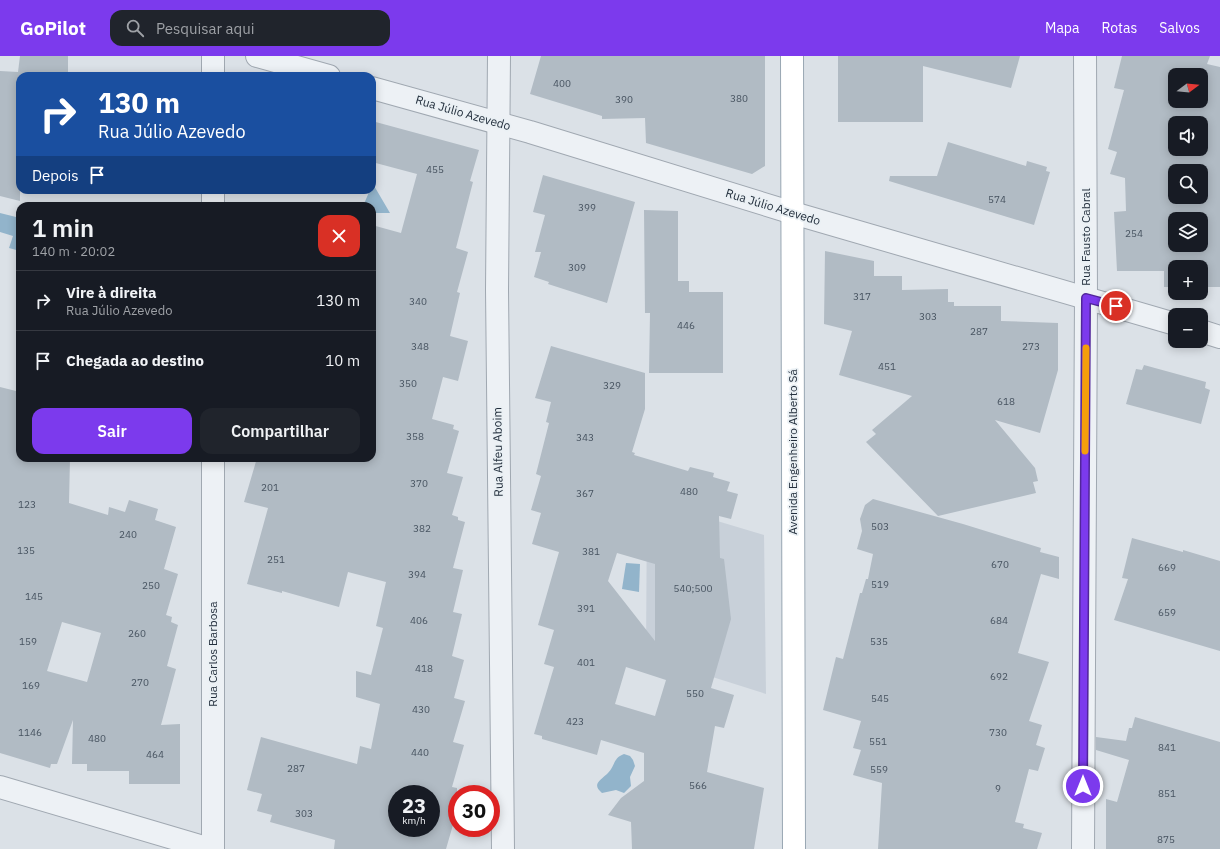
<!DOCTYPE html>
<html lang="pt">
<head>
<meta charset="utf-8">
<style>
  :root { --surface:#171b24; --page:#20242c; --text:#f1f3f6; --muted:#9ea1a6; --line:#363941; --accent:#7c3aed }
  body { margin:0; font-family:"IBM Plex Sans",sans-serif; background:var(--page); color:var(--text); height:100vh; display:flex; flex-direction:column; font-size:15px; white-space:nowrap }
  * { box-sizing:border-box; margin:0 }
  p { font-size:13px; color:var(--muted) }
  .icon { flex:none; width:22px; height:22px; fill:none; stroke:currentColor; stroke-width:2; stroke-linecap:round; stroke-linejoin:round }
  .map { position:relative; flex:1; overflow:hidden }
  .sheet { position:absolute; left:16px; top:146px; width:360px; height:260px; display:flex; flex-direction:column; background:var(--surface); border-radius:12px; box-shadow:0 2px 10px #0003 }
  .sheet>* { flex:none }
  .hud { position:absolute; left:16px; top:16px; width:360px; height:122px; border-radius:12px; box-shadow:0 2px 10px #0003; background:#1a4fa0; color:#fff; overflow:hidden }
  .needle { width:26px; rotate:74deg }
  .fabs { position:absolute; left:1168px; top:12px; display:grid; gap:8px }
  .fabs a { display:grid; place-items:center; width:40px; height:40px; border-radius:8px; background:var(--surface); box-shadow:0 2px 10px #0003; font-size:20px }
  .speed { position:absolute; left:388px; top:729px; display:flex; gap:8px; font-size:20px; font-weight:700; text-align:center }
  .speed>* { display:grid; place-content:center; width:52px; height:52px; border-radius:50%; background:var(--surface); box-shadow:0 2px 10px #0003; line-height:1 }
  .speed small { font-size:10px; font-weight:400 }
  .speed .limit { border:6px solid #d22; background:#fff; color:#111 }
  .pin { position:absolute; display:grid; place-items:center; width:34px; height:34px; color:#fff; margin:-17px; border:2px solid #fff; border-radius:50%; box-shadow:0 1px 4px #0007 }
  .me { position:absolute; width:44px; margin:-22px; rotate:0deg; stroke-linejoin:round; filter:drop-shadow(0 0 3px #0008) }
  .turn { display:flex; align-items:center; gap:14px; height:84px; padding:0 16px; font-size:18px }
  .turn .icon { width:52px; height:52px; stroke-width:2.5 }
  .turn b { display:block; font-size:28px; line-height:34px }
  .then { display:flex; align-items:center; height:38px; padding:0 16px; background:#0003; gap:8px; font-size:15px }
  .round { display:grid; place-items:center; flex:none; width:42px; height:42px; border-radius:12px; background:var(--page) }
  .overview { display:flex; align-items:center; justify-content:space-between; height:68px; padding:0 16px }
  h1 { font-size:24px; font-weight:600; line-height:30px }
  .cta { display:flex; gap:8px; margin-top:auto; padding:8px 16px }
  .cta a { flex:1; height:46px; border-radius:12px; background:var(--accent); color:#fff; font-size:16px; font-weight:600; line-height:46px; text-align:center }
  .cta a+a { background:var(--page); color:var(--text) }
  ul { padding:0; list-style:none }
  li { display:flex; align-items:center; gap:12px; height:60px; padding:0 16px; border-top:1px solid var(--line) }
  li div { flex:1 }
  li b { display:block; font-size:15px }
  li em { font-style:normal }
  header { display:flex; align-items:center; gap:24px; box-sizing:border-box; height:56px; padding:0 20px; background:var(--accent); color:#fff }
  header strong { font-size:19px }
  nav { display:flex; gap:22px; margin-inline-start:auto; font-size:14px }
  .search { width:280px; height:36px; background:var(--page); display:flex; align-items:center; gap:10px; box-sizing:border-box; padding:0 14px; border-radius:12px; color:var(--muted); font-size:15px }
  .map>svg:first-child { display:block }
  .built { fill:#c8d0d9 }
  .water { fill:#92b4cb }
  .building { fill:#b1bbc4; fill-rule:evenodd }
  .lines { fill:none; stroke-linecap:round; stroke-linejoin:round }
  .minor-casing { stroke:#a0a8b1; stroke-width:24 }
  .primary-casing { stroke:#99a7b3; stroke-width:24 }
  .minor { stroke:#edf1f5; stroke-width:22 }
  .primary { stroke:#fff; stroke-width:22 }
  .route-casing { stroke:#51269a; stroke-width:10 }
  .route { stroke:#7c3aed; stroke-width:7 }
  .slow { stroke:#f59e0b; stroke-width:7 }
  .labels { text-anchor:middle; stroke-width:3.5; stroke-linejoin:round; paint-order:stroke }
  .number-label { font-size:10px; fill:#475360 }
  .street-label { font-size:12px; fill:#24303e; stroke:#eaf0f4 }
</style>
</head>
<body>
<header>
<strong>GoPilot</strong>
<div class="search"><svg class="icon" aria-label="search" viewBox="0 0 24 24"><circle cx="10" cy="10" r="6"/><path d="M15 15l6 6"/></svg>Pesquisar aqui</div>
<nav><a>Mapa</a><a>Rotas</a><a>Salvos</a></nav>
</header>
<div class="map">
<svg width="1220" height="793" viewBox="0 0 1220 793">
  <rect width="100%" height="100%" fill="#dbe1e7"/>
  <path class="built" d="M647 444 764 479 766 638 646 600Z"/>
  <g class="water">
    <path d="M372 128H373L390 157H372V150H363L370 134H372Z"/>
    <path d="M0 157 20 162V195L9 192 13 180 0 176Z"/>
    <path d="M626 507 640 508 639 536 622 533Z"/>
    <path d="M624 698 630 700 633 704 635 710 630 721 631 730 624 737 616 734 602 737C591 728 601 724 608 717 615 710 613 702 624 698Z"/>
  </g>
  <g class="building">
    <path d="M20 0H68V20H20V145L0 140V15L18 16Z"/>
    <path d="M541 0H765V110L752 118 646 87 645 62 602 63V60L530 38Z"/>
    <path d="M838 0H1020L1011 32 923 10V66H838Z"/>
    <path d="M1122 0H1210L1207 8 1220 11V231H1201V211H1175V231H1164V215H1117L1114 156 1126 155 1125 122 1110 118 1117 96 1108 93 1124 34 1114 32ZM1175 19H1201V45H1175ZM1175 67H1201V93H1175ZM1175 115H1201V141H1175ZM1175 163H1201V189H1175Z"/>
    <path d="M372 65 479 94 470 125 473 126 456 192 468 196 457 236 460 237 450 280 468 285 458 325 443 321 432 363 454 369 453 373 459 375 447 417 463 421 452 459 458 461V464L465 466 453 512 463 514 453 556 462 558 452 600 464 604 454 642 465 645 453 686 464 689 452 731 457 732V755L446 793H334L335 784 270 766 272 759 257 755 262 738 247 734 261 681 357 708 360 690 371 693 380 648 356 641V615L371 619 383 572 376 570 386 526 348 516 339 551 282 535V537L247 528 268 452 244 446 257 402H372V169L401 177 417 118 372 106ZM397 738H431V772H397Z"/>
    <path d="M948 86 1026 110 1027 105 1047 111 1046 115 1050 116 1034 169 889 125 890 120H937Z"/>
    <path d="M543 119 635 146 607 247 548 228 549 226 534 221 541 196H535L545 159 533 156Z"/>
    <path d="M644 154 678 155V225H689V236H723V317H649L650 257H645Z"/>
    <path d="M825 195 874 205V220H902V234L948 233V246H954V250H1001V265L1058 267V314L1040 377 995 364 1035 412 1038 425 1033 426 1036 437 938 460 866 386 876 378 872 374 912 340 839 319 852 275 824 268Z"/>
    <path d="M551 290 645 317V353L632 396 635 397 634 399 688 415 690 411 714 417 713 421 730 426 727 435 738 438 731 463 719 460 720 502 724 503 731 563 711 632 734 639 724 672 715 670 707 716 764 732 754 793H632L631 766 608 759 621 742 644 725V697L601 684 597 699 542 683V680L534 678 554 611 544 608 554 574 538 569 559 496 532 488 541 457 531 454 541 420 536 418 549 367 546 366 551 346 535 342ZM617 497 655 508V585L608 525ZM626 611 666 624 655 660 615 648Z"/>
    <path d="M1144 309 1206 326 1205 332 1210 334 1201 368 1126 348 1136 313 1142 314Z"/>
    <path d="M0 331 20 336V402H70L69 447 108 459 109 451 125 456 129 444 158 453 155 464 176 471 164 513 178 518 166 559 172 561 171 566 178 569 167 610 176 613 161 669 180 668V728H129V715H87V708H72L73 664 57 708H51L50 712 0 697ZM62 566 101 577 87 626 47 615Z"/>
    <path d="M873 443 963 468 1041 492 1040 496 1059 501V523L1041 518 1018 597 1049 606 1029 665 1042 669 1036 689 1045 692 1038 715 1029 713 1015 766 1024 768 1023 772 1042 777 1037 793H878L882 727 853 719 861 694 853 692 861 665 823 654 836 601 843 603 860 537H862L866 523H868L873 498 857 493 862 475 860 463 865 449Z"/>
    <path d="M1132 482 1183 496V494L1220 505V595L1114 564 1128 523 1122 522Z"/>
    <path d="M1135 661 1220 686V793H1106V743L1117 746 1129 704 1096 694V681L1126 685 1129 672H1132Z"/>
  </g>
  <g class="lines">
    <defs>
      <g id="minor">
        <path d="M213 0V20"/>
        <path d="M257 0 329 20"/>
        <path d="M499 0 497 234 503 793"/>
        <path d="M372 32 530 76 793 157 1175 268"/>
        <path d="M213 150V134"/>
        <path d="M1201 275 1220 281"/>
        <path d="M0 731 210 793"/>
        <path d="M213 793V402"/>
        <path d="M1083 793 1086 242 1085 0"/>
      </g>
      <path id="primary" d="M792 0 794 793"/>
    </defs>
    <use href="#minor" class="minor-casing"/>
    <use href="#primary" class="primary-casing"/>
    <use href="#minor" class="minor"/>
    <use href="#primary" class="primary"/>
  </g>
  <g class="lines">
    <defs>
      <path id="route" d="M1083 730 1086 242 1116 250"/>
    </defs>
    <use href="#route" class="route-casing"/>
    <use href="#route" class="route"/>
    <path class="slow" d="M1085 395 1086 292"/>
  </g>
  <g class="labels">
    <g class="number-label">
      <text x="562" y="31">400</text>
      <text x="739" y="46">380</text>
      <text x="624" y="47">390</text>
      <text x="435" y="117">455</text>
      <text x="997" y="147">574</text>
      <text x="587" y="155">399</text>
      <text x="1134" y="181">254</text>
      <text x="577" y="215">309</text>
      <text x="862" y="244">317</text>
      <text x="418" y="249">340</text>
      <text x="928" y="264">303</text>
      <text x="686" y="273">446</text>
      <text x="979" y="279">287</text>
      <text x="420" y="294">348</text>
      <text x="1031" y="294">273</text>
      <text x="887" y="314">451</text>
      <text x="408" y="331">350</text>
      <text x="612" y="333">329</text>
      <text x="1006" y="349">618</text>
      <text x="415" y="384">358</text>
      <text x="585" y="385">343</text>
      <text x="419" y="431">370</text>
      <text x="270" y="435">201</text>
      <text x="689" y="439">480</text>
      <text x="585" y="441">367</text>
      <text x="27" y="452">123</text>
      <text x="880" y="474">503</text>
      <text x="422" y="476">382</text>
      <text x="128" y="482">240</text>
      <text x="26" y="498">135</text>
      <text x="591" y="499">381</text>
      <text x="276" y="507">251</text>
      <text x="1000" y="512">670</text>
      <text x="1167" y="515">669</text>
      <text x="417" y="522">394</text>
      <text x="880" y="532">519</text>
      <text x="151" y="533">250</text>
      <text x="693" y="536">540;500</text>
      <text x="34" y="544">145</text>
      <text x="586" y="556">391</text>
      <text x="1167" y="560">659</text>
      <text x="419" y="568">406</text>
      <text x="999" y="568">684</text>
      <text x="137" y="581">260</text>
      <text x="28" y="589">159</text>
      <text x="879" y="589">535</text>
      <text x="586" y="610">401</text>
      <text x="424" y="616">418</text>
      <text x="999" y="624">692</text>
      <text x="140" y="630">270</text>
      <text x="31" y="633">169</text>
      <text x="695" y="641">550</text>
      <text x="880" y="646">545</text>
      <text x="421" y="657">430</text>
      <text x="575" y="669">423</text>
      <text x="30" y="680">1146</text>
      <text x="998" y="680">730</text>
      <text x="97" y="686">480</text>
      <text x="878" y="689">551</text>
      <text x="1167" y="695">841</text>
      <text x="420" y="700">440</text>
      <text x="155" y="702">464</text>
      <text x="296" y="716">287</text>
      <text x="879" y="717">559</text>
      <text x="698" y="733">566</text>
      <text x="998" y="736">9</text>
      <text x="1167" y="741">851</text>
      <text x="304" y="761">303</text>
      <text x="1166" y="787">875</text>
    </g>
    <g class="street-label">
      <text transform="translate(463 57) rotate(16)" y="4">Rua Júlio Azevedo</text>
      <text transform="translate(773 151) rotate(17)" y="4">Rua Júlio Azevedo</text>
      <text transform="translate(1086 181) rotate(-90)" y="4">Rua Fausto Cabral</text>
      <text transform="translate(498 396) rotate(-91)" y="4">Rua Alfeu Aboim</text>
      <text transform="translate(793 396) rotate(-90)" y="4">Avenida Engenheiro Alberto Sá</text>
      <text transform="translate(213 598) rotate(-90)" y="4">Rua Carlos Barbosa</text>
    </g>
  </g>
</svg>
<div class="fabs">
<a><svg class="needle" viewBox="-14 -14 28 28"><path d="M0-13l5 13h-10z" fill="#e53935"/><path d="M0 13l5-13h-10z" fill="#9ea1a6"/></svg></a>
<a><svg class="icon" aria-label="sound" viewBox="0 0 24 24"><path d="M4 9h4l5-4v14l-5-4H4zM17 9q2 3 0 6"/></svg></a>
<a><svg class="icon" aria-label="search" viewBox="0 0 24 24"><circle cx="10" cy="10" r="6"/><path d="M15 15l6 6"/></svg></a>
<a><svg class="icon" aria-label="layers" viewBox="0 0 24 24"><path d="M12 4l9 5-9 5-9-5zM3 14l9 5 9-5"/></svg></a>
<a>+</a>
<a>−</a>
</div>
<div class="speed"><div>23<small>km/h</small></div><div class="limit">30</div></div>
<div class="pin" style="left:1116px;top:250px;background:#d93025"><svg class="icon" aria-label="arrive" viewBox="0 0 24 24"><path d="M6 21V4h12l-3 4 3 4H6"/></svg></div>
<svg class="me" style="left:1083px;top:730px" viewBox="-20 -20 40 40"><circle r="17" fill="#7c3aed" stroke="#fff" stroke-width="3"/><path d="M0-11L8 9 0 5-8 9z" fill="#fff"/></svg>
<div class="hud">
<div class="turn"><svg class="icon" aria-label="right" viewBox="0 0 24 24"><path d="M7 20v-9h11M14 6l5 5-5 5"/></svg><div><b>130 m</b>Rua Júlio Azevedo</div></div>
<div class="then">Depois<svg class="icon" aria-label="arrive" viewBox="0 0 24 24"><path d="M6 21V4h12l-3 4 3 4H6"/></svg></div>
</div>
<section class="sheet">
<div class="overview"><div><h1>1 min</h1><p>140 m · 20:02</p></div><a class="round" style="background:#d93025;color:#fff"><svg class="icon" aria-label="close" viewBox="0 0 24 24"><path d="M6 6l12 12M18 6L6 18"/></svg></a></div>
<ul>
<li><svg class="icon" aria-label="right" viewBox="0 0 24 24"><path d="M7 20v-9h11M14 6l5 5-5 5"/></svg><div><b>Vire à direita</b><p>Rua Júlio Azevedo</p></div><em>130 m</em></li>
<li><svg class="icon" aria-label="arrive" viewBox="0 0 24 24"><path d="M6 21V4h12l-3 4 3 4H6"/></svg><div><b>Chegada ao destino</b></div><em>10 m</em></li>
</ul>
<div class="cta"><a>Sair</a><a>Compartilhar</a></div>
</section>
</div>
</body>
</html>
